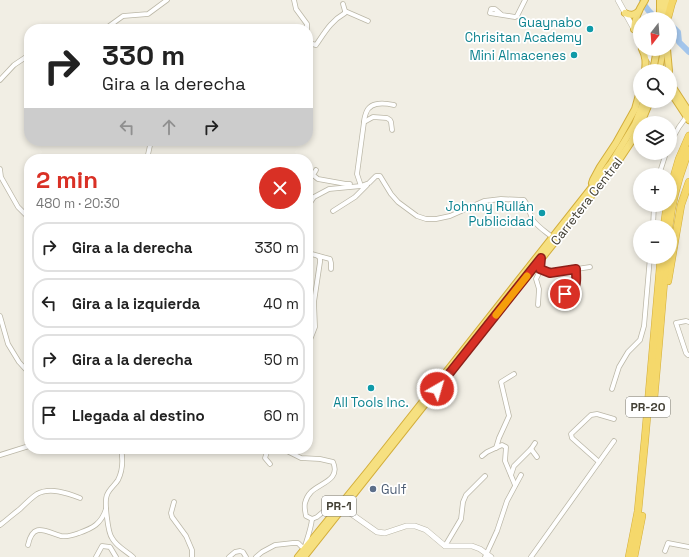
<!DOCTYPE html>
<html lang="es">
<head>
<meta charset="utf-8">
<style>
  :root { --surface:#fff; --page:#f2f2f2; --text:#222; --muted:#767676; --line:#e0e0e0; --accent:#d93025 }
  body { margin:0; font-family:"Space Grotesk",sans-serif; background:var(--page); color:var(--text); height:100vh; display:flex; flex-direction:column; font-size:15px; white-space:nowrap }
  * { box-sizing:border-box; margin:0 }
  p { font-size:13px; color:var(--muted) }
  .icon { flex:none; width:22px; height:22px; fill:none; stroke:currentColor; stroke-width:2; stroke-linecap:round; stroke-linejoin:round }
  .map { position:relative; flex:1; overflow:hidden }
  .panel { position:absolute; left:24px; top:154px; width:289px; height:300px; display:flex; flex-direction:column; background:var(--surface); border-radius:16px; box-shadow:0 2px 6px #0003 }
  .panel>* { flex:none }
  .guide { position:absolute; left:24px; top:24px; width:289px; height:122px; border-radius:16px; box-shadow:0 2px 6px #0003; background:#fff; color:var(--text); overflow:hidden }
  .needle { width:26px; rotate:197deg }
  .buttons { position:absolute; left:633px; top:12px; display:grid; gap:8px }
  .buttons a { display:grid; place-items:center; width:44px; height:44px; border-radius:50%; background:var(--surface); box-shadow:0 2px 6px #0003; font-size:20px }
  .pin { position:absolute; display:grid; place-items:center; width:34px; height:34px; color:#fff; margin:-17px; border:2px solid #fff; border-radius:50%; box-shadow:0 1px 4px #0007 }
  .me { position:absolute; width:44px; margin:-22px; rotate:38deg; stroke-linejoin:round; filter:drop-shadow(0 0 3px #0008) }
  .turn { display:flex; align-items:center; gap:14px; height:84px; padding:0 12px; font-size:18px }
  .turn .icon { width:52px; height:52px; stroke-width:2.5 }
  .turn b { display:block; font-size:28px; line-height:34px }
  .lanes { display:flex; align-items:center; height:38px; padding:0 12px; background:#0003; justify-content:center; gap:20px; direction:ltr }
  .lanes .off { opacity:.35 }
  .round { display:grid; place-items:center; flex:none; width:42px; height:42px; border-radius:21px; background:var(--page) }
  .overview { display:flex; align-items:center; justify-content:space-between; height:68px; padding:0 12px }
  h1 { font-size:24px; font-weight:700; line-height:30px; color:var(--accent) }
  ul { padding:0; list-style:none }
  li { display:flex; align-items:center; gap:12px; height:50px; margin:0 8px 6px; padding:0 4px; border:2px solid var(--line); border-radius:16px }
  li div { flex:1 }
  li b { display:block; font-size:15px }
  li em { font-style:normal }
  .map>svg:first-child { display:block }
  .lines { fill:none; stroke-linecap:round; stroke-linejoin:round }
  .river { stroke:#a3c5eb; stroke-width:6 }
  .minor-casing { stroke:#bbb7a7; stroke-width:5.5 }
  .tertiary-casing { stroke:#bbb7a7; stroke-width:6 }
  .trunk-casing { stroke:#d3ae3b; stroke-width:8 }
  .motorway-casing { stroke:#d3ae3b; stroke-width:8 }
  .minor { stroke:#fff; stroke-width:4 }
  .tertiary { stroke:#fff; stroke-width:5 }
  .trunk { stroke:#f6e080; stroke-width:6 }
  .motorway { stroke:#f5d86b; stroke-width:7 }
  .trunk-bridge-casing { stroke:#d3ae3b; stroke-width:8; stroke-linecap:butt }
  .trunk-bridge { stroke:#f6e080; stroke-width:6 }
  .route-casing { stroke:#8d1f18; stroke-width:10 }
  .route { stroke:#d93025; stroke-width:7 }
  .slow { stroke:#f59e0b; stroke-width:7 }
  .culture-dot { fill:#0f9aa8; stroke:#fff; stroke-width:1.5 }
  .service-dot { fill:#5c6f8a; stroke:#fff; stroke-width:1.5 }
  .labels { text-anchor:middle; stroke-width:3.5; stroke-linejoin:round; paint-order:stroke }
  .shield { fill:#fff; stroke:#7b7971; stroke-width:1 }
  .shield-label { font-size:12px; font-weight:bold; fill:#423f34 }
  .culture-label { font-size:13px; fill:#0d838f; stroke:#fff; text-anchor:end }
  .street-label { font-size:13px; fill:#423f34; stroke:#fff }
  .service-label { font-size:13px; fill:#4e5e75; stroke:#fff; text-anchor:start }
</style>
</head>
<body>
<div class="map">
<svg width="689" height="557" viewBox="0 0 689 557">
  <rect width="100%" height="100%" fill="#f1eee4"/>
  <g class="lines">
    <g class="river">
      <path d="M642 0C646 9 650 14 658 19"/>
      <path d="M670 24 678 32 679 42 689 52"/>
    </g>
    <defs>
      <g id="minor">
        <path d="M294 0 296 9 307 24V29"/>
        <path d="M345 11 368 21"/>
        <path d="M502 15 495 9H491L490 13 515 17 517 16 525 0"/>
        <path d="M105 29 123 16 148 14 167 0"/>
        <path d="M308 39 309 43 316 45C325 32 331 21 345 13V11L343 4"/>
        <path d="M0 80 14 65 29 55"/>
        <path d="M364 122C364 119 365 116 366 113 370 101 385 103 394 105"/>
        <path d="M670 143 679 127 687 116"/>
        <path d="M147 159 151 141"/>
        <path d="M0 169 1 177 18 207 29 218"/>
        <path d="M316 170 313 175 318 179 346 184H350"/>
        <path d="M659 175 666 153"/>
        <path d="M361 186 357 174 364 122 373 117 387 118 390 120 391 122 392 130"/>
        <path d="M333 211 355 197 367 185"/>
        <path d="M308 226 310 203 314 197 329 189 361 186 369 183 376 176H380L391 194 398 202 417 216 426 219H436L450 216 484 201 501 199 524 200C529 206 529 213 533 220 538 227 546 232 552 237"/>
        <path d="M653 227 654 205"/>
        <path d="M308 253 330 259 331 263V269"/>
        <path d="M541 269 550 273 590 267"/>
        <path d="M556 300 575 288 576 286V269"/>
        <path d="M538 305 539 289 536 279 541 269V259"/>
        <path d="M0 316 8 344 19 362 29 373"/>
        <path d="M689 322 686 321 676 323 686 353 688 355H689"/>
        <path d="M308 345 315 327 314 302 320 262V258L318 256"/>
        <path d="M612 389 619 367 628 352 640 340 644 326 650 257"/>
        <path d="M496 448 499 438 509 416 501 382 514 374"/>
        <path d="M121 449C123 459 123 470 118 480 115 485 109 489 107 495 104 501 108 533 112 538 116 546 126 551 133 557"/>
        <path d="M268 449 265 458 270 464"/>
        <path d="M283 449 301 458 320 459 333 462C341 480 320 483 311 492 308 495 306 499 305 503 304 507 305 511 306 516L312 519"/>
        <path d="M531 449 537 457"/>
        <path d="M0 455 29 446"/>
        <path d="M482 456 487 452 502 445 506 447 505 461 515 485"/>
        <path d="M599 462 572 438 571 434 591 415 597 414 614 419"/>
        <path d="M511 475 514 466 531 449 535 443"/>
        <path d="M174 502 171 513 172 517 186 536 192 550V557"/>
        <path d="M312 519 317 517 330 506H339L340 507"/>
        <path d="M0 525C7 520 13 514 20 509 25 504 31 498 37 494 50 487 67 493 80 498"/>
        <path d="M28 545C33 521 46 532 61 536 67 537 74 535 79 533 93 528 101 524 106 509"/>
        <path d="M445 546 461 519 463 502 466 495 485 476"/>
        <path d="M665 551 668 543 689 547"/>
        <path d="M96 557 102 546 110 547 116 557"/>
        <path d="M229 557 235 552 240 551 243 552 246 557"/>
        <path d="M256 557 262 552 275 545 293 543H298L304 549C307 539 311 529 312 519"/>
        <path d="M485 557 497 531 507 501 521 475"/>
        <path d="M531 557 614 441"/>
      </g>
      <g id="tertiary">
        <path d="M618 0 640 40"/>
        <path d="M645 49 655 65"/>
        <path d="M343 508 377 532 385 533 406 526H415L426 530 445 546H472L480 549 491 557"/>
      </g>
      <g id="trunk">
        <path d="M625 13C631 16 634 15 638 12"/>
        <path d="M660 19V0"/>
        <path d="M666 19V0"/>
        <path d="M634 29C635 17 639 9 645 0"/>
        <path d="M639 39 640 41"/>
        <path d="M642 49C646 57 646 62 645 71"/>
        <path d="M667 49 669 71"/>
        <path d="M659 71 663 49"/>
        <path d="M670 83 689 112"/>
        <path d="M670 91 689 120"/>
        <path d="M641 123 650 101"/>
        <path d="M592 183 593 180 600 167 616 143 635 109 640 91"/>
        <path d="M523 282 615 166 631 142 640 125"/>
        <path d="M298 557 368 471 611 163 635 124 644 101"/>
        <path d="M304 557 509 298"/>
      </g>
      <g id="motorway">
        <path d="M667 19C670 13 670 6 673 0"/>
        <path d="M670 190 679 159 689 136"/>
        <path d="M664 227 667 205"/>
        <path d="M669 227C672 200 679 175 689 150"/>
        <path d="M668 281 681 205 689 182"/>
        <path d="M654 398 659 341 666 257"/>
        <path d="M629 557 638 511 645 439 661 257"/>
        <path d="M634 557 642 516"/>
      </g>
    </defs>
    <use href="#minor" class="minor-casing"/>
    <use href="#tertiary" class="tertiary-casing"/>
    <use href="#trunk" class="trunk-casing"/>
    <use href="#motorway" class="motorway-casing"/>
    <use href="#minor" class="minor"/>
    <use href="#tertiary" class="tertiary"/>
    <use href="#trunk" class="trunk"/>
    <use href="#motorway" class="motorway"/>
    <defs>
      <path id="trunk-bridge" d="M653 71 657 49"/>
    </defs>
    <use href="#trunk-bridge" class="trunk-bridge-casing"/>
    <use href="#trunk-bridge" class="trunk-bridge"/>
  </g>
  <g class="lines">
    <defs>
      <path id="route" d="M437 389 541 258 540 269 550 273 576 269C576 285 579 285 565 294"/>
    </defs>
    <use href="#route" class="route-casing"/>
    <use href="#route" class="route"/>
    <path class="slow" d="M496 315 527 276"/>
  </g>
  <g class="culture-dot">
    <circle cx="590" cy="29" r="4"/>
    <circle cx="574" cy="55" r="4"/>
    <circle cx="542" cy="213" r="4"/>
    <circle cx="371" cy="388" r="4"/>
  </g>
  <circle class="service-dot" cx="373" cy="489" r="4"/>
  <g class="labels">
    <g class="shield">
      <rect x="626" y="397" width="44" height="20" rx="3"/>
      <rect x="322" y="496" width="34" height="20" rx="3"/>
    </g>
    <g class="shield-label">
      <text x="648" y="411">PR-20</text>
      <text x="339" y="510">PR-1</text>
    </g>
    <g class="culture-label">
      <text x="582" y="27">Guaynabo<tspan x="582" dy="15">Chrisitan Academy</tspan></text>
      <text x="566" y="60">Mini Almacenes</text>
      <text x="534" y="211">Johnny Rullán<tspan x="534" dy="15">Publicidad</tspan></text>
      <text x="371" y="407" text-anchor="middle">All Tools Inc.</text>
    </g>
    <g class="street-label">
      <text transform="translate(586 201) rotate(-52)" y="5">Carretera Central</text>
    </g>
    <g class="service-label">
      <text x="381" y="494">Gulf</text>
    </g>
  </g>
</svg>
<div class="buttons">
<a><svg class="needle" viewBox="-14 -14 28 28"><path d="M0-13l5 13h-10z" fill="#e53935"/><path d="M0 13l5-13h-10z" fill="#767676"/></svg></a>
<a><svg class="icon" aria-label="search" viewBox="0 0 24 24"><circle cx="10" cy="10" r="6"/><path d="M15 15l6 6"/></svg></a>
<a><svg class="icon" aria-label="layers" viewBox="0 0 24 24"><path d="M12 4l9 5-9 5-9-5zM3 14l9 5 9-5"/></svg></a>
<a>+</a>
<a>−</a>
</div>
<div class="pin" style="left:565px;top:294px;background:#d93025"><svg class="icon" aria-label="arrive" viewBox="0 0 24 24"><path d="M6 21V4h12l-3 4 3 4H6"/></svg></div>
<svg class="me" style="left:437px;top:389px" viewBox="-20 -20 40 40"><circle r="17" fill="#d93025" stroke="#fff" stroke-width="3"/><path d="M0-11L8 9 0 5-8 9z" fill="#fff"/></svg>
<div class="guide">
<div class="turn"><svg class="icon" aria-label="right" viewBox="0 0 24 24"><path d="M7 20v-9h11M14 6l5 5-5 5"/></svg><div><b>330 m</b>Gira a la derecha</div></div>
<div class="lanes"><svg class="icon off" aria-label="left" viewBox="0 0 24 24"><path d="M17 20v-9H6M10 6l-5 5 5 5"/></svg><svg class="icon off" aria-label="ahead" viewBox="0 0 24 24"><path d="M12 20V5M6 11l6-6 6 6"/></svg><svg class="icon" aria-label="right" viewBox="0 0 24 24"><path d="M7 20v-9h11M14 6l5 5-5 5"/></svg></div>
</div>
<section class="panel">
<div class="overview"><div><h1>2 min</h1><p>480 m · 20:30</p></div><a class="round" style="background:#d93025;color:#fff"><svg class="icon" aria-label="close" viewBox="0 0 24 24"><path d="M6 6l12 12M18 6L6 18"/></svg></a></div>
<ul>
<li><svg class="icon" aria-label="right" viewBox="0 0 24 24"><path d="M7 20v-9h11M14 6l5 5-5 5"/></svg><div><b>Gira a la derecha</b></div><em>330 m</em></li>
<li><svg class="icon" aria-label="left" viewBox="0 0 24 24"><path d="M17 20v-9H6M10 6l-5 5 5 5"/></svg><div><b>Gira a la izquierda</b></div><em>40 m</em></li>
<li><svg class="icon" aria-label="right" viewBox="0 0 24 24"><path d="M7 20v-9h11M14 6l5 5-5 5"/></svg><div><b>Gira a la derecha</b></div><em>50 m</em></li>
<li><svg class="icon" aria-label="arrive" viewBox="0 0 24 24"><path d="M6 21V4h12l-3 4 3 4H6"/></svg><div><b>Llegada al destino</b></div><em>60 m</em></li>
</ul>
</section>
</div>
</body>
</html>
